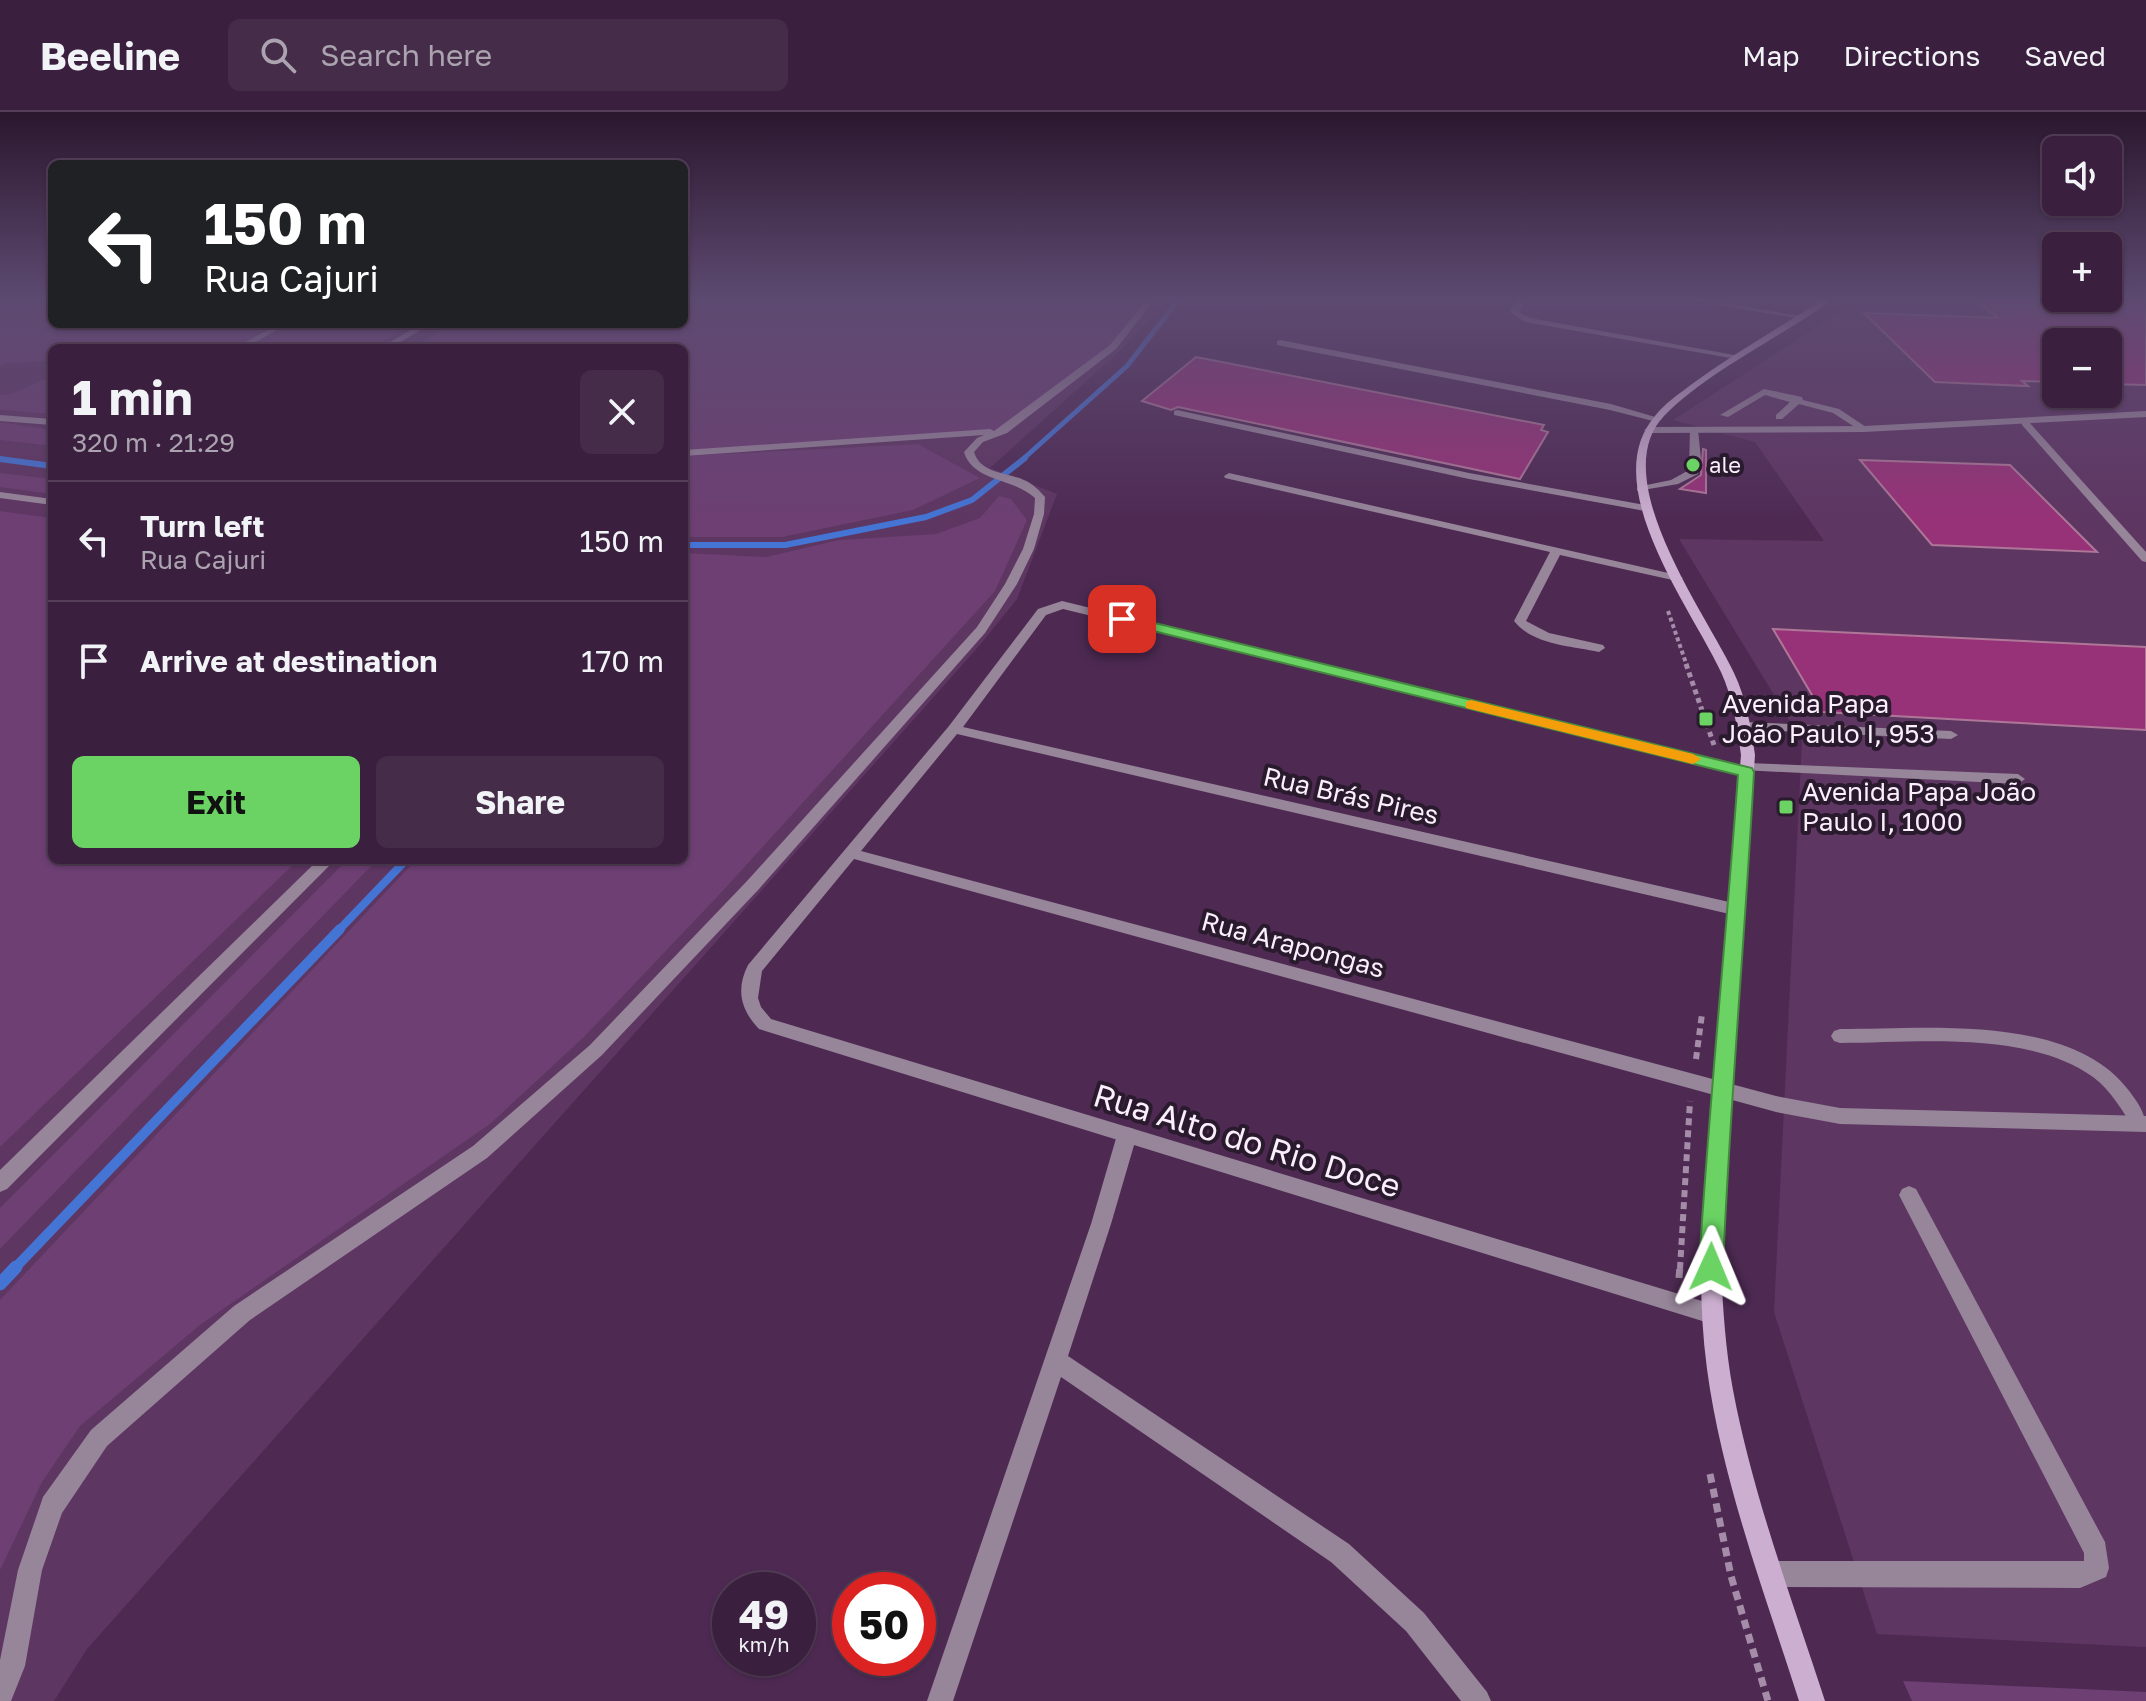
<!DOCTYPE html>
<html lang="en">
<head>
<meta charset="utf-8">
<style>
  :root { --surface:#3a203e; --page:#452d49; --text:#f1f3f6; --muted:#aba3b0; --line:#543e58; --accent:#6ad363 }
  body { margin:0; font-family:"Golos Text",sans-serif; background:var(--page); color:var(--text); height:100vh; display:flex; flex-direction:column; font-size:30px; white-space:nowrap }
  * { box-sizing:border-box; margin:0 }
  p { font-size:26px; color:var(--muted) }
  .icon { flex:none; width:44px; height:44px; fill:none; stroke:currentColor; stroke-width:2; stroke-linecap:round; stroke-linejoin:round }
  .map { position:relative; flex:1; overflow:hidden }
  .sheet { position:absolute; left:48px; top:232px; width:640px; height:520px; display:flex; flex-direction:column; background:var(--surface); border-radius:12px; box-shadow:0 2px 6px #0004,0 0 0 2px var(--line) }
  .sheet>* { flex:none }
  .hud { position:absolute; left:48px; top:48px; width:640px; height:168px; border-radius:12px; box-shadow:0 2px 6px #0004,0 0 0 2px var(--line); background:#202124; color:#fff; overflow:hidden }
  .fabs { position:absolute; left:2042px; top:24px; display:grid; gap:16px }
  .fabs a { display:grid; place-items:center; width:80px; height:80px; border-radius:12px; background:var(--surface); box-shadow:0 2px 6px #0004,0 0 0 2px var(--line); font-size:40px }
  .speed { position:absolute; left:712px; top:1460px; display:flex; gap:16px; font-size:40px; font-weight:700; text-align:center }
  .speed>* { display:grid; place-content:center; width:104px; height:104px; border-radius:50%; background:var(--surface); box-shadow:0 2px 6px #0004,0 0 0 2px var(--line); line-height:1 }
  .speed small { font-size:20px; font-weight:400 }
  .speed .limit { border:12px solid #d22; background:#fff; color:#111 }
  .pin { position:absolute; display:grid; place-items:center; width:68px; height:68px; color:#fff; margin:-34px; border-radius:16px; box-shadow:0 4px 12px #0006 }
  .me { position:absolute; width:88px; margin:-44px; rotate:1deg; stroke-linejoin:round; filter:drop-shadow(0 0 6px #0008) }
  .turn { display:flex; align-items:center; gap:28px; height:168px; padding:0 24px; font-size:36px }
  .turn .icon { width:104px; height:104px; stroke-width:2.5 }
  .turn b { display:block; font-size:56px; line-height:68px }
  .round { display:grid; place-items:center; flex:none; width:84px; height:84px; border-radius:12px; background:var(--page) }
  .head { display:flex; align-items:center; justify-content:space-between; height:136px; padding:0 24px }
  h1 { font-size:48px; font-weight:700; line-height:60px }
  .action { display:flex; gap:16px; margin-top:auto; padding:16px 24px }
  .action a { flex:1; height:92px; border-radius:12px; background:var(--accent); color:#111; font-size:32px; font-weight:700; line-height:92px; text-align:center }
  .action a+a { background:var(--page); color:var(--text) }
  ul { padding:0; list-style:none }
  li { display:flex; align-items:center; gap:24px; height:120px; padding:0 24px; border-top:2px solid var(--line) }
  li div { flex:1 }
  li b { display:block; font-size:30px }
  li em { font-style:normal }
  header { display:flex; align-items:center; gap:48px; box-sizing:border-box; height:112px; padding:0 40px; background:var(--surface); border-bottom:2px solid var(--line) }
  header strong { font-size:38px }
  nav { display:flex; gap:44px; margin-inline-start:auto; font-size:28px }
  .search { width:560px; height:72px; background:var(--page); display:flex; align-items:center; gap:20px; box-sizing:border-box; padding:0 28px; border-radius:12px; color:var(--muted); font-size:30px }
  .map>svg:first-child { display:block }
  .built { fill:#5e3662; fill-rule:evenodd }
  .green { fill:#6d3f73 }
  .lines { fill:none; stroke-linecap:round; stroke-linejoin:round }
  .stream-far4 { stroke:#4474d4; stroke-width:5 }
  .stream-far3 { stroke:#4474d4; stroke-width:6 }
  .stream-far2 { stroke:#4474d4; stroke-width:8 }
  .stream-far1 { stroke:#4474d4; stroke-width:10 }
  .stream { stroke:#4474d4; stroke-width:13 }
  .building { fill:#983278; stroke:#ae7798; stroke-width:2 }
  .path-far3 { stroke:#a58da9; stroke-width:4; stroke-dasharray:4 3; stroke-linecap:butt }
  .path-far2 { stroke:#a58da9; stroke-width:5; stroke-dasharray:5 4; stroke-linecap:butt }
  .path-far1 { stroke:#a58da9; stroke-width:6; stroke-dasharray:7 5; stroke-linecap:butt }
  .path { stroke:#a58da9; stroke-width:7; stroke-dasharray:9 6; stroke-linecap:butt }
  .service { fill:#97859a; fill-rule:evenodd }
  .minor { fill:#97859a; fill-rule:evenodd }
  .tertiary { fill:#97859a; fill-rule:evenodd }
  .secondary { fill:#ccafd0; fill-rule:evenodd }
  .route { fill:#6ad363; stroke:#458940; stroke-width:2 }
  .slow { fill:#f59e0b }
  .poi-dot { fill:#6ad363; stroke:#2a1a2d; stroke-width:3 }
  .labels { text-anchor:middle; stroke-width:8; stroke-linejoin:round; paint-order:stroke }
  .far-poi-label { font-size:22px; fill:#fbeefd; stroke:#2a1a2d; text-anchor:start }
  .poi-label { font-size:26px; fill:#fbeefd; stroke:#2a1a2d; text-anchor:start }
  .street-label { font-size:26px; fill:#fbeefd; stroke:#2a1a2d }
  .near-street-label { font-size:32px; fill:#fbeefd; stroke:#2a1a2d }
</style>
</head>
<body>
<header>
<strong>Beeline</strong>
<div class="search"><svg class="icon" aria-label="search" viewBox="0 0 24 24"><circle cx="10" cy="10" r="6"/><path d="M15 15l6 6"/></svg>Search here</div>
<nav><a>Map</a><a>Directions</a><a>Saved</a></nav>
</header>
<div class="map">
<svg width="2146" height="1589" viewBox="0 0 2146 1589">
  <rect width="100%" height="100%" fill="#4e2a53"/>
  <g class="built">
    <path d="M0 186H52V212H684V186H1169L1121 238 990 356 1057 382 1017 487 979 534 87 1537 54 1589H0ZM52 236H684V748H52Z"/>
    <path d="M1862 186H2146V1535L1877 1522 1774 1200 1802 629 1679 427 1824 429 1755 330 1673 308ZM2056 230H2108V282H2056Z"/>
  </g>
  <g class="green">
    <path d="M0 186H52V212H280L234 236H52V249L8 251 0 254Z"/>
    <path d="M684 186H1152L1113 235 1004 319 684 341V236H412L453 212H684Z"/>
    <path d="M291 212H413L371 236H246Z"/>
    <path d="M52 264V302L0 298V283L12 282Z"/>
    <path d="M0 310 52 318V334L0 328Z"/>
    <path d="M918 332 980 366 913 398 782 425H684V344Z"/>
    <path d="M0 361 52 367V382L0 375Z"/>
    <path d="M999 384 1011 387 1027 408 995 479 719 783 584 925 490 1012 200 1213 80 1314 42 1370 0 1458V1188L416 748H684V441L766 445 839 428 936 422 980 406Z"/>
    <path d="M0 399 52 406V748H298L0 1035Z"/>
    <path d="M347 748H377L0 1137V1096Z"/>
    <path d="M1903 1569 2146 1580V1589H1912Z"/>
  </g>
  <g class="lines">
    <g class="stream-far4">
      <path d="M0 347 8 348"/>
      <path d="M1022 348 1127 254 1180 186"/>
    </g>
    <g class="stream-far3">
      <path d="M0 347 52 354"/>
      <path d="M684 433H785L926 405 972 388 1025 346"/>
    </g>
    <path class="stream-far2" d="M338 819 406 748"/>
    <path class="stream-far1" d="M14 1157 340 817"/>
    <path class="stream" d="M0 1172 16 1155"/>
  </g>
  <g class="building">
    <path d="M1973 186H2146V273L2108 272V230H2056V270L2022 269 2028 274 1935 270 1864 201 1998 206Z"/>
    <path d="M1196 245 1544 313 1541 318 1548 320 1520 367 1178 295 1171 298 1142 289Z"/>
    <path d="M1703 337 1706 338V381L1680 377 1701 363Z"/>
    <path d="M1860 348 2010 353 2097 440 1932 433Z"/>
    <path d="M1773 517 2146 535V618L1822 600Z"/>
  </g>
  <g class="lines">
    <path class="path-far3" d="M1668 499 1687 554"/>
    <path class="path-far2" d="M1686 552 1714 633"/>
    <g class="path-far1">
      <path d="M1696 947 1702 902"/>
      <path d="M1680 1157 1690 989"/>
    </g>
    <g class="path">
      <path d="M1679 1166 1680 1155"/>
      <path d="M1710 1362 1731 1464 1768 1589"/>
    </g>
    <g class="service">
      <path d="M1148 186H1156L1116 237 1007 321 983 330 974 340C981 362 1006 360 1024 368 1033 372 1039 378 1045 385L1044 402 1034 437 1017 472 985 521 759 777 602 943 487 1046 250 1208 107 1334 62 1401 42 1458 25 1554 11 1589H0V1548L18 1458 43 1385 91 1318 234 1194 473 1034 590 933 747 769 977 515 1005 472 1023 437 1034 402 1035 386C1012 365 973 370 964 340L977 326 984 323 684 344V338L990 317 994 319 1110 233Z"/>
      <path d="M1520 186H1528L1519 200 1530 206 1740 244 1736 247 1525 210 1511 201V196Z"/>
      <path d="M1679 186H1697L1805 205 1801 207Z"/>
      <path d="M278 212H288L245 236H235Z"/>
      <path d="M421 212H431L390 236H380Z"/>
      <path d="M1280 228 1611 292 1662 307 1657 310 1610 298 1277 233V229Z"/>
      <path d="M1764 277 1802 285 1803 288 1839 297 1869 317 1861 319 1833 301 1799 292 1782 307H1776V303L1790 290 1765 283 1728 305 1720 303Z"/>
      <path d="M1177 298 1469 361 1645 393 1650 396 1645 399 1469 367 1174 303V299Z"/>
      <path d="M0 303 52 307V313L0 309Z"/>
      <path d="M2022 309H2028L2146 440V450L2142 449 2022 313Z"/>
      <path d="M1690 316 1698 318 1701 347 1698 362 1678 372 1637 379V375L1671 368 1689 358Z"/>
      <path d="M1229 361 1677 463 1683 466 1677 469 1560 443 1526 509 1549 521 1603 533 1605 536 1599 540C1571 534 1533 533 1514 509L1550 440 1225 366 1224 364Z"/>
      <path d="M0 380 52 387V393L0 386Z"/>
      <path d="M1743 610 1951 619 1958 623 1951 627 1738 617 1736 614Z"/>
      <path d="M1747 651 2018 662 2025 667 2018 672 1742 658 1740 655 1742 652Z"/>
      <path d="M318 748H335L7 1077 0 1080V1058Z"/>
      <path d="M1840 917C1928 917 2072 901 2130 980 2140 994 2146 1002 2146 1019L2135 1018C2123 1000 2111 978 2093 965 2027 918 1917 931 1840 931L1834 929 1831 924 1834 919Z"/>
      <path d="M1127 1015 1134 1017 1137 1023 1111 1112 1068 1244 1349 1432 1424 1501 1487 1580 1491 1589H1461L1406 1519 1331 1450 1061 1265 953 1589H927L1091 1112 1117 1023 1120 1017Z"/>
      <path d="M1909 1074 1916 1077 2105 1430 2109 1456 2106 1465 2080 1476 1771 1475 1762 1471 1758 1462 1762 1453 1771 1449H2084V1441L1899 1083 1902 1077Z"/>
    </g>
    <path class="minor" d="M1062 489 1746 656 1753 660 1746 664 1063 497 1046 503 963 615 1738 792 1746 798 1738 804 957 622 861 739 1776 984 1840 996 2146 1004V1020L1840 1012 1776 1000 854 747 762 859 758 886 761 895 771 907 1712 1192 1720 1195 1723 1202 1720 1209 1712 1212 759 917C740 897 736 877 748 853L949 614 1038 497Z"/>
    <path class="tertiary" d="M2146 299V305L1864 320 1649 321 1644 318 1649 315 1864 314Z"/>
    <path class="secondary" d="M1825 186H1834C1819 199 1800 209 1783 220 1743 245 1698 270 1664 304 1605 366 1706 501 1734 561 1746 586 1751 615 1755 643L1720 1131C1722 1180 1724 1229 1733 1278 1753 1384 1792 1487 1825 1589H1799C1765 1482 1722 1369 1707 1257 1694 1160 1705 1065 1714 968 1723 860 1732 751 1741 643 1737 615 1733 586 1721 560 1691 496 1596 372 1655 304 1665 291 1679 282 1692 272 1734 241 1781 215 1825 186Z"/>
  </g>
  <linearGradient id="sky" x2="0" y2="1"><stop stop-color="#2b172e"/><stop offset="0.46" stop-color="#5d4a71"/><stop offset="1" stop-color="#5d4a71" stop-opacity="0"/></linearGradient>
  <rect width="2146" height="408" fill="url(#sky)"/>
  <path class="route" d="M1122 503 1752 656 1754 660C1745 825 1730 990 1723 1155L1719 1163 1711 1166 1703 1163 1699 1155C1709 991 1726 827 1738 663L1117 510 1115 507Z"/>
  <path class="slow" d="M1471 588 1693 642 1701 647 1693 652 1466 596V590Z"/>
  <g class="poi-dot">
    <circle cx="1693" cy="353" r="8"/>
    <rect x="1698" y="599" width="16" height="16" rx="4"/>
    <rect x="1778" y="687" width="16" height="16" rx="4"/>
  </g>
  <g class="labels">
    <g class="far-poi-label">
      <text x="1709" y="361">ale</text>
    </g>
    <g class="poi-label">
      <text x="1722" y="601">Avenida Papa<tspan x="1722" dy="30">João Paulo I, 953</tspan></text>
      <text x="1802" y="689">Avenida Papa João<tspan x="1802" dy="30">Paulo I, 1000</tspan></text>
    </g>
    <g class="street-label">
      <text transform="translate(1351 684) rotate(13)" y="9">Rua Brás Pires</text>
      <text transform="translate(1293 833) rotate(15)" y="9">Rua Arapongas</text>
    </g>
    <g class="near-street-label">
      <text transform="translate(1247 1029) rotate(17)" y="11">Rua Alto do Rio Doce</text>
    </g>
  </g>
</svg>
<div class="fabs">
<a><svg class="icon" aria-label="sound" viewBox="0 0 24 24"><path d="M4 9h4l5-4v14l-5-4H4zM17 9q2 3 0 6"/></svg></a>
<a>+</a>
<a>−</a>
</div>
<div class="speed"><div>49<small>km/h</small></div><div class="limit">50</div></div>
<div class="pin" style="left:1122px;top:507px;background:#d93025"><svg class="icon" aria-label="arrive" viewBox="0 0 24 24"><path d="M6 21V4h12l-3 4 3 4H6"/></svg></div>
<svg class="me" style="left:1711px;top:1155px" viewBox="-20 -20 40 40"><path d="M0-17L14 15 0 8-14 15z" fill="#6ad363" stroke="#fff" stroke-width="4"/></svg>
<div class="hud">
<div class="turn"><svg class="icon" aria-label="left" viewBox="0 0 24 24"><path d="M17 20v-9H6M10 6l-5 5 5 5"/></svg><div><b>150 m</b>Rua Cajuri</div></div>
</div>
<section class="sheet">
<div class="head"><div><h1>1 min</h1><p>320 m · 21:29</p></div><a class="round"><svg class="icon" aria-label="close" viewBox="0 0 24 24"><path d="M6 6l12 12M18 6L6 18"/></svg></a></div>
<ul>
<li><svg class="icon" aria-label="left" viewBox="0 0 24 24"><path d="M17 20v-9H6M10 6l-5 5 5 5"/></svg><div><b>Turn left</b><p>Rua Cajuri</p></div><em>150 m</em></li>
<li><svg class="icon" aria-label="arrive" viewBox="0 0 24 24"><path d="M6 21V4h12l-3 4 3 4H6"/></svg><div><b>Arrive at destination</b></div><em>170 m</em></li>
</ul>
<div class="action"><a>Exit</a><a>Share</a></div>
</section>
</div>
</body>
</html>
